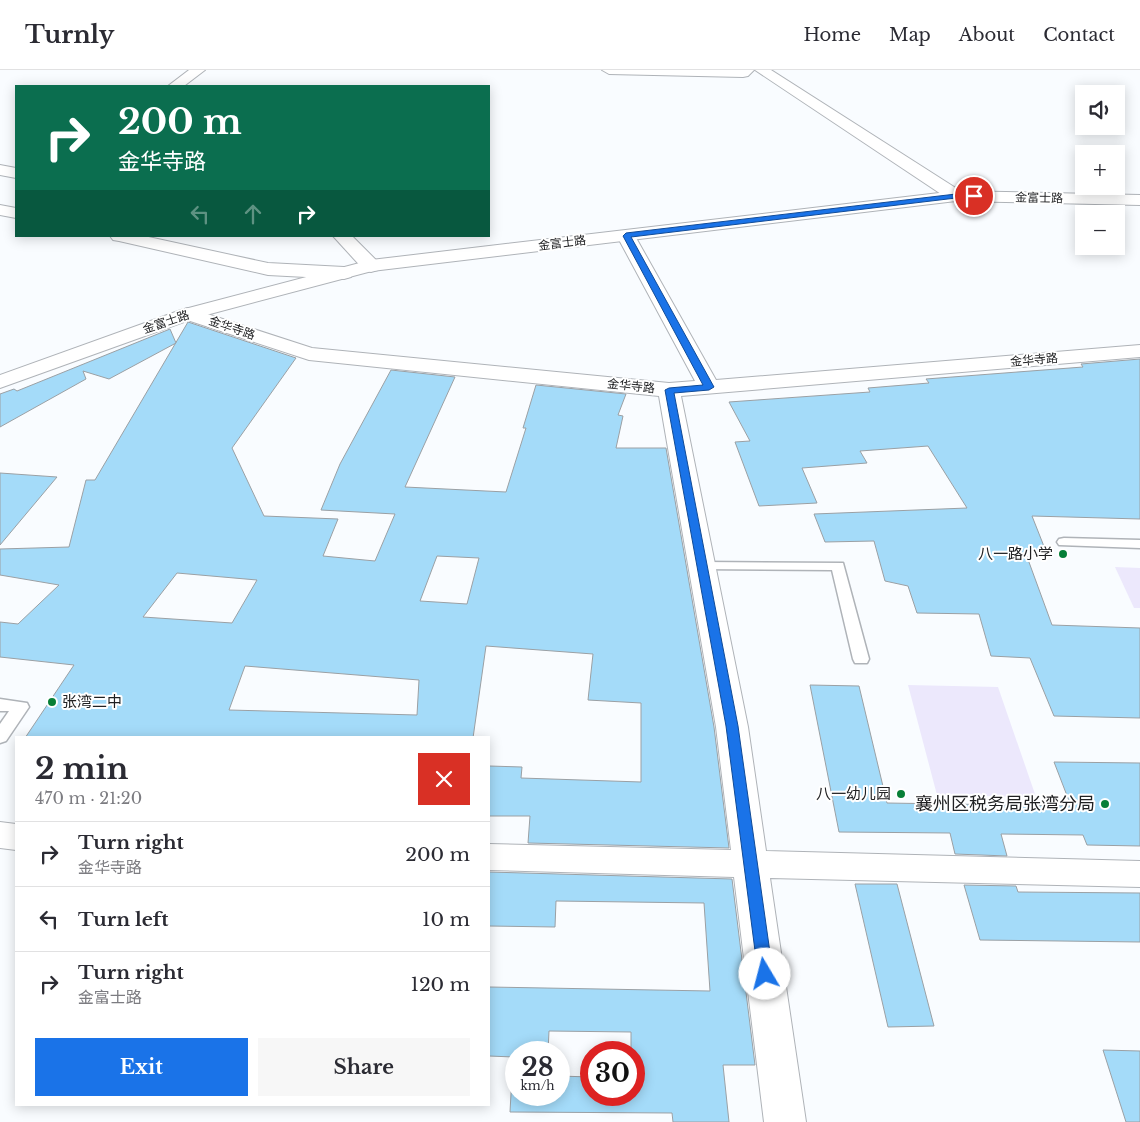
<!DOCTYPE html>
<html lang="en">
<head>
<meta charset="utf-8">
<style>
  :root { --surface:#fff; --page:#f7f7f7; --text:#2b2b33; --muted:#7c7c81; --line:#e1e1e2; --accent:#1a73e8 }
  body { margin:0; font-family:"Libre Baskerville","Noto Sans SC",serif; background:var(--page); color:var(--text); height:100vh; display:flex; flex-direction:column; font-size:19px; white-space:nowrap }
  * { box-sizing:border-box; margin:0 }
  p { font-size:16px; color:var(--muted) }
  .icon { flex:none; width:28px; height:28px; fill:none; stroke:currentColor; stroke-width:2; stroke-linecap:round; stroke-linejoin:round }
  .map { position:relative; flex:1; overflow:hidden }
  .side { position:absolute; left:15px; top:666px; width:475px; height:370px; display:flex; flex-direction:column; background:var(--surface); border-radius:0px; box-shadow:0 2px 12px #0003 }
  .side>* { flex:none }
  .hud { position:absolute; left:15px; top:15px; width:475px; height:152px; border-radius:0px; box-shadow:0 2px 12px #0003; background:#0b6e4f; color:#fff; overflow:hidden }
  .tools { position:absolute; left:1075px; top:15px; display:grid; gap:10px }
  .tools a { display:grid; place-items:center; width:50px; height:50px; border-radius:0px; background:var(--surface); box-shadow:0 2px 12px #0003; font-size:25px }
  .speed { position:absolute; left:505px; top:971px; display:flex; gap:10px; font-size:25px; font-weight:700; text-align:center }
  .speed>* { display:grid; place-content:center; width:65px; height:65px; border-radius:50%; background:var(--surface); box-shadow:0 2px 12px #0003; line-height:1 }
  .speed small { font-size:12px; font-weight:400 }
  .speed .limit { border:8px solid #d22; background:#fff; color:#111 }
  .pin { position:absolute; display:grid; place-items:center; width:42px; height:42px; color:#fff; margin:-21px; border:2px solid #fff; border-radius:50%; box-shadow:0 1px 5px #0007 }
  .me { position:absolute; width:55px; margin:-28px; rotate:352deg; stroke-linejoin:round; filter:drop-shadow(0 0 4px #0008) }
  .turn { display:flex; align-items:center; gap:18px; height:105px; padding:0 20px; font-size:22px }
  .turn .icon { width:65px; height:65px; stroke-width:2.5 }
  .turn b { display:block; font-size:35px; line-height:42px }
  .lanes { display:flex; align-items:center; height:48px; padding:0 20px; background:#0003; justify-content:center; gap:25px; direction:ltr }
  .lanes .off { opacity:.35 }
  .round { display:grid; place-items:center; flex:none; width:52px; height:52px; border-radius:0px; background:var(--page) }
  .headline { display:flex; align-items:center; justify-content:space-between; height:85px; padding:0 20px }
  h1 { font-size:30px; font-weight:700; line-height:38px }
  .button { display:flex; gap:10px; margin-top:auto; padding:10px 20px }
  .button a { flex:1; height:58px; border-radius:0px; background:var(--accent); color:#fff; font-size:20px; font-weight:700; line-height:58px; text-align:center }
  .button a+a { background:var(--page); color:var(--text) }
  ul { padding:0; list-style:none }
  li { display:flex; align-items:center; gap:15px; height:65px; padding:0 20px; border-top:1px solid var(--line) }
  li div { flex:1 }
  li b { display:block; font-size:19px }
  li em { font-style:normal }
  header { display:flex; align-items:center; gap:30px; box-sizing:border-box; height:70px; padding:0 25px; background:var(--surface); border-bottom:1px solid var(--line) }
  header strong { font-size:24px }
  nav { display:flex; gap:28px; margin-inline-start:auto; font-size:18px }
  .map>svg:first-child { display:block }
  .green { fill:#ece8fc }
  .building { fill:#a4dbf9; stroke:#9ba0a4; fill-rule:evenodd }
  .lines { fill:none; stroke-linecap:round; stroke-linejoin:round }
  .lane-casing { stroke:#afb3b8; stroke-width:3 }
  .street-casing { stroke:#afb3b8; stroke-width:2 }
  .secondary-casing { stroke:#afb3b8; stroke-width:2 }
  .lane { fill:#fff; fill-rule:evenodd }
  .street { fill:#fff; fill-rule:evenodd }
  .secondary { fill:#fff; fill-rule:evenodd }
  .route { fill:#1a73e8; stroke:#114b97 }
  .poi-dot { fill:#077f37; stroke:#fff; stroke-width:2 }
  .labels { text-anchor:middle; stroke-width:4; stroke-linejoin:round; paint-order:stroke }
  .far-street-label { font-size:12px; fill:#202123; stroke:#fff }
  .poi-label { font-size:15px; fill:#202123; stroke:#fff; text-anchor:end }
  .near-poi-label { font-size:18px; fill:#202123; stroke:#fff; text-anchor:end }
</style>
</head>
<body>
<header>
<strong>Turnly</strong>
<nav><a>Home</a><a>Map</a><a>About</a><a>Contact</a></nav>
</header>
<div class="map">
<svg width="1140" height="1052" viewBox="0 0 1140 1052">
  <rect width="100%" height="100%" fill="#f9fcff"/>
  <g class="green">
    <path d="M1115 497 1140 498V538H1134Z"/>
    <path d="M908 615 998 617 1036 727 937 725Z"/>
  </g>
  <g class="building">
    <path d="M188 252 296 288 232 378 264 446 338 449 323 486 375 491 395 444 321 440 340 394 391 300 455 307 405 417 506 422 526 358H523L536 315 626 324 618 345 623 346 616 378H666L714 657 729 778 528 773 530 746H489V696L522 697 521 708 641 712V633L588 630 593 584 486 576 473 668H25L74 595 0 587V552L18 554 59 515 0 505V479L69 477 86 410H95ZM437 486 479 488 467 534 420 531ZM177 503 257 510 232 553 143 547ZM245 596 419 610 417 645 229 640Z"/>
    <path d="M170 259 176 273 109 309 83 301 86 309 0 357V324L14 319 17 321Z"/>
    <path d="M1140 289V449L1032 446 1047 484H1026L1052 555 1140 558V648L1054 646 1030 588 991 586 979 544 917 543 908 516 885 511 874 471 825 472 814 444 967 438 928 376 860 381 867 393 802 398 817 433 759 436 735 372 750 371 729 332 870 322 868 318 929 313 926 309 1083 297 1081 294Z"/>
    <path d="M0 403 57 407 0 475Z"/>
    <path d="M810 615 859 616 887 733 1071 736 1054 692 1140 693V776L1087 775 1083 765 1001 764 1007 786 955 784 950 763 839 762Z"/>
    <path d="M489 802 732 809 755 995H723L729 1052H673L672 1043 510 1042 513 987 489 986V917L710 921 704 833 556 831 555 857 489 856ZM549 961 631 962V982H634V1025H591V1007L559 1006V1025H516V982H548Z"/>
    <path d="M855 814H897L934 956 888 957Z"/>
    <path d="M964 815 1016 816 1018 822 1140 823V872L980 870Z"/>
    <path d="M1103 980 1140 981V1052H1126Z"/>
  </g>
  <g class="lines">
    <defs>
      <g id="lane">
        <path d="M1064 468 1140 470V478L1059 475 1057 472 1059 469Z"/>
        <path d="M702 492 843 493 869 589 867 593H855L853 589 832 500 697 499 695 496 697 493Z"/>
        <path d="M0 629 27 633 29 637 6 671 0 673V654L9 641H0Z"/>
      </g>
      <g id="street">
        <path d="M189 0H205L184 16H168Z"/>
        <path d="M602 0H754L748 6 743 7 609 4Z"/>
        <path d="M755 0H771L962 122 964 126 962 130H950Z"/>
        <path d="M0 95 16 98V108L0 105Z"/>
        <path d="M0 135 16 138V148L0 145Z"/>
        <path d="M626 161 632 162 635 166 716 310 1140 275V287L681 326 748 657 766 781 1140 791V817L770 808 806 1052H764L734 807 489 800V774L731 780 716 657 659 326 309 290 181 248 178 244 181 240 188 238 195 240 312 278 669 313 695 311 617 166 620 162Z"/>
        <path d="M110 166H144L268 193 344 197 351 199 353 203 351 207 344 209 268 205 119 171 113 170Z"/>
        <path d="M333 166H352L378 192 380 196 378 200 371 202 364 200Z"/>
        <path d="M0 752 16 754V780L0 778Z"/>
      </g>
      <path id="secondary" d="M956 121 1140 125V135L956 131 372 201 195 248 0 318V305L181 240 371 190Z"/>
    </defs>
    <use href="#lane" class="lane-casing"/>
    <use href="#street" class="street-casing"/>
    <use href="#secondary" class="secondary-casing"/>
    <use href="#lane" class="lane"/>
    <use href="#street" class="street"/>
    <use href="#secondary" class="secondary"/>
  </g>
  <path class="route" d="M956 124H974L977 126 974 129 956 128 631 167 714 317 709 320 674 323 738 656 773 904 771 908 765 910 760 908 758 904 726 656 665 320 669 318 703 315 623 166 626 163Z"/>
  <g class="poi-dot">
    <circle cx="1063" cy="484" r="5"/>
    <circle cx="52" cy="632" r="5"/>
    <circle cx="901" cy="724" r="5"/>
    <circle cx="1105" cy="734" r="5"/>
  </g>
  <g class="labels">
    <g class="far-street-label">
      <text transform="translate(1039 128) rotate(1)" y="4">金富士路</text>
      <text transform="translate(562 173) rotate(-7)" y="4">金富士路</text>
      <text transform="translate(166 252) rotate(-19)" y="4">金富士路</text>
      <text transform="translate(232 258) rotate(19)" y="4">金华寺路</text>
      <text transform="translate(1034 290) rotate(-5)" y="4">金华寺路</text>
      <text transform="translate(631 316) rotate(6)" y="4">金华寺路</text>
    </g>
    <g class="poi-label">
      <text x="1053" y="489">八一路小学</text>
      <text x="62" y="637" text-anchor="start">张湾二中</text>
      <text x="891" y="729">八一幼儿园</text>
    </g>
    <g class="near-poi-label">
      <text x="1095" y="740">襄州区税务局张湾分局</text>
    </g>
  </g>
</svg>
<div class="tools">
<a><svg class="icon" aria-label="sound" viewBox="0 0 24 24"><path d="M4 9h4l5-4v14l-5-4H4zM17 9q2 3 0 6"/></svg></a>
<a>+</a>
<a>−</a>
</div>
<div class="speed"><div>28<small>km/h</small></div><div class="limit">30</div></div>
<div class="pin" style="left:974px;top:126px;background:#d93025"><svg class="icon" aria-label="arrive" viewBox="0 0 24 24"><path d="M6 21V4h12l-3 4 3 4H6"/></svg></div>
<svg class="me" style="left:765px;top:904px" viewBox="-20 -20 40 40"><circle r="19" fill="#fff"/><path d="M0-13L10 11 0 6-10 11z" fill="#1a73e8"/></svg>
<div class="hud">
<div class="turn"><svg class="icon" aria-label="right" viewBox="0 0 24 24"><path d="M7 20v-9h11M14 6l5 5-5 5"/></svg><div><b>200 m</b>金华寺路</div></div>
<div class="lanes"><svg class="icon off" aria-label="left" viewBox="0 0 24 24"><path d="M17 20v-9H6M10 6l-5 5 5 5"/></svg><svg class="icon off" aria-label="ahead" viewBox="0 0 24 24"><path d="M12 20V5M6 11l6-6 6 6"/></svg><svg class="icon" aria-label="right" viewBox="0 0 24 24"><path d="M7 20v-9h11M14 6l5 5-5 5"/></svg></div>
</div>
<section class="side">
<div class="headline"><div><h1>2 min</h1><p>470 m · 21:20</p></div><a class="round" style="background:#d93025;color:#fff"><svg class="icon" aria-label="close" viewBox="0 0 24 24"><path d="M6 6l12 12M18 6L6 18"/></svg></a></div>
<ul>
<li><svg class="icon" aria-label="right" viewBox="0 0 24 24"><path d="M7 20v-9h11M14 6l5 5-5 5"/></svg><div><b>Turn right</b><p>金华寺路</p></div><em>200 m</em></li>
<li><svg class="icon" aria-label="left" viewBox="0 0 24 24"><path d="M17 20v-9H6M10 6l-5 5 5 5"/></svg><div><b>Turn left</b></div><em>10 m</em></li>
<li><svg class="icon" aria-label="right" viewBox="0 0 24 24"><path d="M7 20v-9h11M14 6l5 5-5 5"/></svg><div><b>Turn right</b><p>金富士路</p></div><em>120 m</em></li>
</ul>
<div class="button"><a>Exit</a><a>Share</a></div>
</section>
</div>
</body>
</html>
